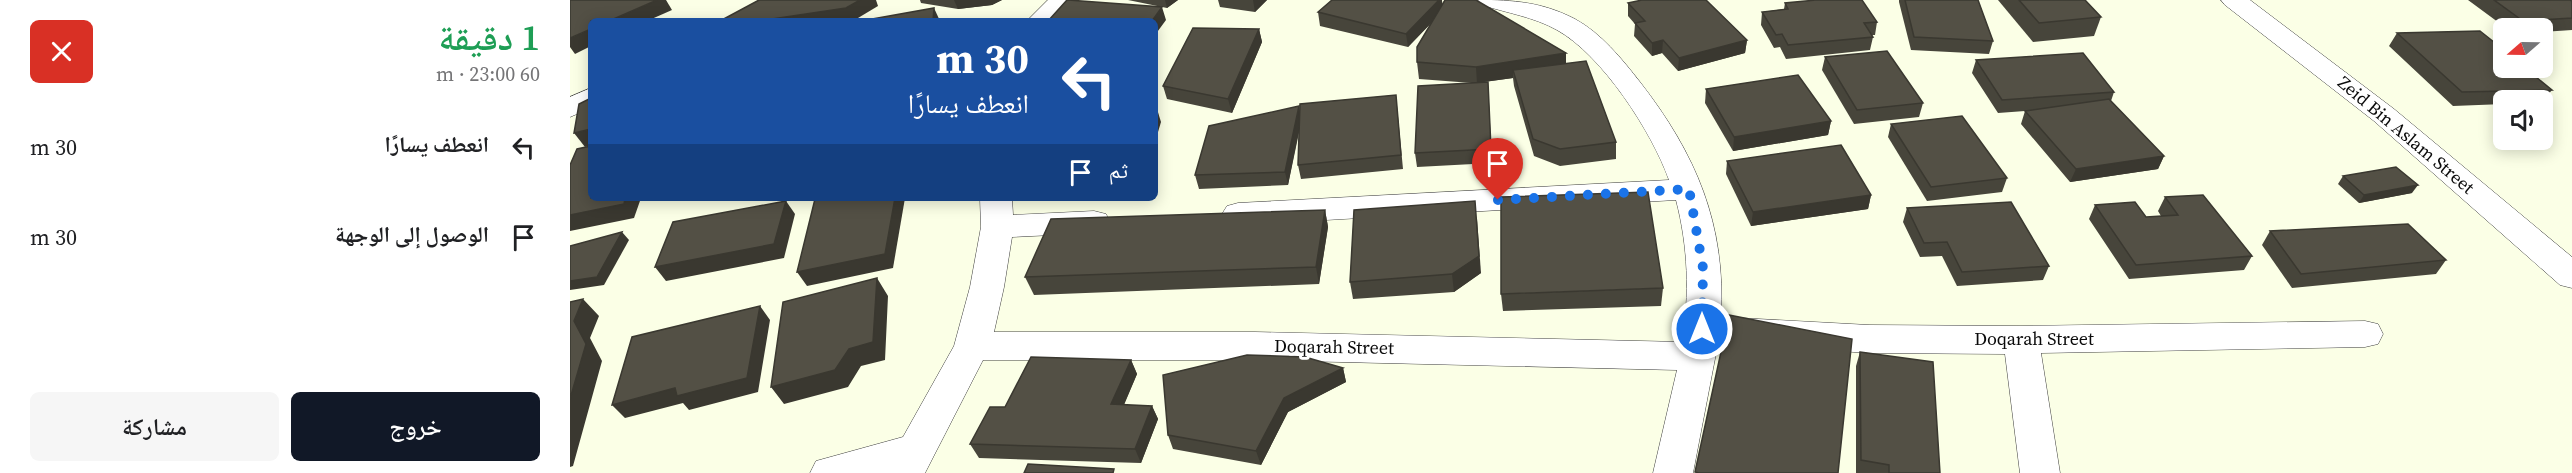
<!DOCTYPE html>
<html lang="ar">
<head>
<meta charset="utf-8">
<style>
  :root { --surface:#fff; --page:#f6f6f6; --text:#202124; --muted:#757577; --accent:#111827 }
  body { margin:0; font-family:"Source Serif 4","Noto Naskh Arabic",serif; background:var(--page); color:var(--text); direction:rtl; height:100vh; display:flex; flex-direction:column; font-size:22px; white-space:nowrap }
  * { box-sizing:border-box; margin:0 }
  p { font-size:20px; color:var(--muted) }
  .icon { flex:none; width:33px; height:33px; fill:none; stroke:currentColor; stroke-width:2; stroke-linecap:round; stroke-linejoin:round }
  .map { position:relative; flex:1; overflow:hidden; direction:ltr }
  .drawer { display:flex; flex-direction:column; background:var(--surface); width:570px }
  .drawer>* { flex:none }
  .guide { position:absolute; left:18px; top:18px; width:570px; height:183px; border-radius:9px; box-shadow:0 3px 15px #0003; direction:rtl; background:#1a4fa0; color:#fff; overflow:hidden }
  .needle { width:39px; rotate:250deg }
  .tools { position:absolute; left:1923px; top:18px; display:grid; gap:12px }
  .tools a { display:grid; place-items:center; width:60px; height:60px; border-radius:9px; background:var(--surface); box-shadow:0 3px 15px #0003; font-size:30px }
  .pin { position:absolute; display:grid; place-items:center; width:51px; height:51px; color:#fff; margin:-62px -26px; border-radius:50% 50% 50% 0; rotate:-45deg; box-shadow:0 0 6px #0007 }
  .pin .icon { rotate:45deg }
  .me { position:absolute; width:66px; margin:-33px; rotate:0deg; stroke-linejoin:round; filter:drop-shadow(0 0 4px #0008) }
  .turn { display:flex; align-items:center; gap:21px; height:126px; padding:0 30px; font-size:27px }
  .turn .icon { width:78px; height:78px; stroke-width:2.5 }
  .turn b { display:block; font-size:42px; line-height:51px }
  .then { display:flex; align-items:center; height:57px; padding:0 30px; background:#0003; gap:12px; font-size:22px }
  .round { display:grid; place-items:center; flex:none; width:63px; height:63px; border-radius:9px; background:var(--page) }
  .summary { display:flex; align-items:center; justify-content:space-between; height:102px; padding:0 30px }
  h1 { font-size:36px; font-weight:600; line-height:45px; color:#1e9e55 }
  .primary-button { display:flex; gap:12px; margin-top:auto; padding:12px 30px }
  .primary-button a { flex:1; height:69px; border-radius:9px; background:var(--accent); color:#fff; font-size:24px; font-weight:600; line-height:69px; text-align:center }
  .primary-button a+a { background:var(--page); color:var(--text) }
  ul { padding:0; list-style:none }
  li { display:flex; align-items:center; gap:18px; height:90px; padding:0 30px }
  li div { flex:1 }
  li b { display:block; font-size:22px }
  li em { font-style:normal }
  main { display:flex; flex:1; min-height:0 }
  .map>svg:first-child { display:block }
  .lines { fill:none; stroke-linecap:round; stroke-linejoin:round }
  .minor-casing { stroke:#3d3d3d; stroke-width:1 }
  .minor { fill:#fff; fill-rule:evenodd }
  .wall { fill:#47453b }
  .shaded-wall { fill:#3a3830 }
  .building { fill:#535045; stroke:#3a3830; stroke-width:1.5 }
  .route { stroke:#1a73e8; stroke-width:10; stroke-dasharray:0 18 }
  .labels { text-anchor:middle; stroke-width:6; stroke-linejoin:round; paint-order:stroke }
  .street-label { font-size:18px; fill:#0a0a0a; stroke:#fff }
</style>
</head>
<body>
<main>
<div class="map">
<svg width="2002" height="473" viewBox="0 0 2002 473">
  <rect width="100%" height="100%" fill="#fbffe6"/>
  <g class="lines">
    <defs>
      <g id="minor">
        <path d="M478 0H506L485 21H457Z"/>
        <path d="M908 0C944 0 972 2 1005 19 1031 33 1052 59 1070 82 1126 154 1156 224 1151 317L1299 325 1451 326 1795 321 1808 324 1813 334 1808 344 1795 347 1471 353 1490 473H1450L1435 354 1299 353 1148 343 1123 473H1083L1107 370 685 360H413L355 473H240L246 461 333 437 384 346 400 287 411 227 410 198H442L443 215 524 211 536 214 540 222 536 230 524 233 442 237 434 287 424 332H685L1112 342C1120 295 1118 246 1106 200L668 225 657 222 652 214 657 206 668 203 1099 180C1082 132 1032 55 987 30 964 17 937 13 912 5Z"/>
        <path d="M1651 0H1680L1824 109 2002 257V288L1990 285 1804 121 1655 5Z"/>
        <path d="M21 88V108L0 117V97Z"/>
      </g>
    </defs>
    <use href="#minor" class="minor-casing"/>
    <use href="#minor" class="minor"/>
  </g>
  <g class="wall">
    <path d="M350 0H432L422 5 388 9 351 3Z"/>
    <path d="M558 0H608L597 8Z"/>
    <path d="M648 0H697L685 12 650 7Z"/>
    <path d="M872 0V4L996 53V64L1046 142V159L990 166 964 156 944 86 943 78 913 82H918L922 163 847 167 845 153 902 83 849 79 847 62 861 23 838 47 750 26 748 12Z"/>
    <path d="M1329 0H1408L1423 41 1419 54 1341 50 1329 2Z"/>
    <path d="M1428 0H1515L1531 17 1524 36 1463 42Z"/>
    <path d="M1898 0H2000L2002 1V30L1972 32V28H1936Z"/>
    <path d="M1058 3 1177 40 1175 53 1108 71 1092 53 1082 56 1064 36 1065 24 1058 16Z"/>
    <path d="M1215 3 1307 22 1305 35H1302L1303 37 1300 50 1216 59 1210 47 1204 48 1191 25 1192 12 1214 9Z"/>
    <path d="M689 29 692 42 662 113 597 99 593 86Z"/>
    <path d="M1827 33 1982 90 1972 102V100H1934V104L1883 106 1819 46Z"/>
    <path d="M1255 57 1353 103 1349 117 1284 124 1252 70Z"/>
    <path d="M1406 60 1544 92 1541 101 1594 156 1588 169 1500 182 1451 124 1455 111 1428 113 1402 73Z"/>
    <path d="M1136 89 1261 121 1258 135 1163 151 1135 103Z"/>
    <path d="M826 95 833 169 731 179 728 165 730 128 718 185 629 189 625 175 730 113Z"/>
    <path d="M1321 124 1437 178 1432 192 1357 201 1318 137Z"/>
    <path d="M1157 161 1301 195 1298 209 1181 226 1156 174Z"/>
    <path d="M1773 176 1842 193 1789 203 1768 184Z"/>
    <path d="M1595 197 1682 256 1674 270 1559 279 1519 219 1525 205 1576 217 1591 216 1588 211Z"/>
    <path d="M1337 208 1479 266 1473 280 1387 286 1372 256 1350 257 1333 222Z"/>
    <path d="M755 210 758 227 749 284 464 295 455 277Z"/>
    <path d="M784 210 911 273 884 292 783 299 780 282Z"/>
    <path d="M1700 231 1876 260 1866 274 1722 288 1692 245Z"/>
    <path d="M1093 288 1091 306 933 311 931 294Z"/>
    <path d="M1290 352 1370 473H1286V366Z"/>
    <path d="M561 360 567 374 554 405 582 406 588 419 571 463 409 458 400 444 435 407Z"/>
    <path d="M773 368 776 382 718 412 691 465 603 449 598 435Z"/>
  </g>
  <g class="shaded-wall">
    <path d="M87 0H96L102 10 77 21H39Z"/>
    <path d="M290 0H306L308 6 283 21H188Z"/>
    <path d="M384 0H432L422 5 388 9Z"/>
    <path d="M595 0H608L597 8Z"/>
    <path d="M683 0H697L685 12Z"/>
    <path d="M869 0H872L873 11 838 47 836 34Z"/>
    <path d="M592 7 596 20 585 35V21H582Z"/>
    <path d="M364 8 370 21H363Z"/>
    <path d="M21 29V46L5 54 0 47V38Z"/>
    <path d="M689 29 692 42 662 113 658 99Z"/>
    <path d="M1093 40 1092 53 1082 56V43Z"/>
    <path d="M1177 40 1175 53 1108 71 1109 58Z"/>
    <path d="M996 53V70H943V78L907 83 906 67Z"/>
    <path d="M729 106 731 120 718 185 715 172Z"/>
    <path d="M587 109 591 122 585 142V115Z"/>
    <path d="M1261 121 1258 135 1163 151 1164 137Z"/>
    <path d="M21 129V145L15 147 4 133Z"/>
    <path d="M1594 156 1588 169 1500 182 1506 169Z"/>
    <path d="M1848 185 1842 193 1789 203 1794 195Z"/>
    <path d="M1301 195 1298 209 1181 226 1183 212Z"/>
    <path d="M55 198H71L64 218 0 231V215Z"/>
    <path d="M325 198H335L323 268 237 286 227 272Z"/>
    <path d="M216 201 225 214 214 258 96 281 85 267Z"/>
    <path d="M755 210 758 227 749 284 746 267Z"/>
    <path d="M907 219 911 273 884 292 882 274Z"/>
    <path d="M52 232 59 240 34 285 0 290V281Z"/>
    <path d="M307 278 318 296 315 360 291 366 278 387 214 404 201 387Z"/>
    <path d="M13 299 29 316 20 338 32 361 3 466 0 467V399L4 321Z"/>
    <path d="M190 306 200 320 188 392 119 410 113 403 55 418 42 405Z"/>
    <path d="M561 360 567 374 548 418 541 404Z"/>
    <path d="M773 368 776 382 718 412 691 465 686 451 714 398Z"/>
    <path d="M582 406 588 419 571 463 565 449Z"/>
  </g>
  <g class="building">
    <path d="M0 0H87L39 21H21V29L0 38Z"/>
    <path d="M189 0H290L276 8 188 21H150Z"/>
    <path d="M497 0H498L592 7 582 21H478Z"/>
    <path d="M762 0H869L836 34 748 12Z"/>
    <path d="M875 0H906L996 53 906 67 847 62V47Z"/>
    <path d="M1072 0H1136L1177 40 1109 58 1093 40 1082 43 1065 23 1075 21 1058 3Z"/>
    <path d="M1246 0H1292L1307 22 1294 23 1303 37 1218 45 1212 34 1206 35 1192 12 1218 9 1215 3Z"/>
    <path d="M1335 0H1408L1423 41 1344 37Z"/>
    <path d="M1449 0H1515L1531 17 1469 23Z"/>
    <path d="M1924 0H2000L2002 1V18L1953 21Z"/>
    <path d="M364 8 363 21H291Z"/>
    <path d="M623 28 689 29 658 99 593 86Z"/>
    <path d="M1910 31 1934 50V68H1955L1982 90 1892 92 1827 33Z"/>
    <path d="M1317 51 1353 103 1287 110 1255 57Z"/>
    <path d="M1513 53 1544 92 1432 100 1406 60Z"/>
    <path d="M1016 61 1046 142 990 149 963 139 943 70Z"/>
    <path d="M1228 75 1261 121 1164 137 1136 89Z"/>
    <path d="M918 82 921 149 845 153 848 86Z"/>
    <path d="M826 95 831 155 728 165 730 104Z"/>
    <path d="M21 98V129L4 133 9 104Z"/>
    <path d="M1539 99 1594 156 1506 169 1455 111Z"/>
    <path d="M729 106 715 172 625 175 639 126Z"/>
    <path d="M1392 116 1437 178 1361 187 1321 124Z"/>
    <path d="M1271 145 1301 195 1183 212 1157 161Z"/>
    <path d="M21 146V198H55L54 204 0 215V165L7 149Z"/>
    <path d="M1826 167 1848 185 1794 195 1773 176Z"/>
    <path d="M1078 192 1093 288 931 294V197Z"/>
    <path d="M1633 195 1682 256 1566 265 1525 205 1565 202 1576 217 1608 215 1595 197Z"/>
    <path d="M253 198H325L315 254 227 272 245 199Z"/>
    <path d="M216 201 204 244 85 267 103 222Z"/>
    <path d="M905 201 909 256 882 274 780 282 784 210Z"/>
    <path d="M1441 202 1479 266 1392 272 1377 242 1354 243 1337 208Z"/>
    <path d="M755 210 746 267 455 277 481 219Z"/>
    <path d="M1838 224 1876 260 1731 274 1700 231Z"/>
    <path d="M52 232 27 277 0 281V246Z"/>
    <path d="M307 278 303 342 279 349 265 370 201 387 213 302Z"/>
    <path d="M13 299 4 321 16 344 0 399V302Z"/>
    <path d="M190 306 177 378 107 396 105 388 42 405 62 337Z"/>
    <path d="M1159 315 1282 339 1268 473H1129L1125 472Z"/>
    <path d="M1290 352 1363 362 1370 473H1319V465L1291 460Z"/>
    <path d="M677 355 735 357 773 368 714 398 686 451 598 435 593 375Z"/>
    <path d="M461 357 561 360 541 404 582 406 565 449 400 444 420 407H435Z"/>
    <path d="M458 464 544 469 543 473H454Z"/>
  </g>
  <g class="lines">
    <path class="route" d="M928 200 1119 189 1133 268 1132 329"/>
  </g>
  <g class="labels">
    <g class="street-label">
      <text transform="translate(1836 135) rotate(40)" y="6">Zeid Bin Aslam Street</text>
      <text x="1464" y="345">Doqarah Street</text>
      <text transform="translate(764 347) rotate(1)" y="6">Doqarah Street</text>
    </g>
  </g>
</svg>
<div class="tools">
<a><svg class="needle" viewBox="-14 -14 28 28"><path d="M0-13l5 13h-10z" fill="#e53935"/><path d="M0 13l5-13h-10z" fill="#757577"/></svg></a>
<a><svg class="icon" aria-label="sound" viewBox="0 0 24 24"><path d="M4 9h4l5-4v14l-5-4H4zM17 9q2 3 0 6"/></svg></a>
</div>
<div class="pin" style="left:928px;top:200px;background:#d93025"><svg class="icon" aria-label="arrive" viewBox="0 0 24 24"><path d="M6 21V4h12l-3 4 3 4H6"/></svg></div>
<svg class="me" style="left:1132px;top:329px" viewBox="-20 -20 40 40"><circle r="17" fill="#1a73e8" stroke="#fff" stroke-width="3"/><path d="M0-11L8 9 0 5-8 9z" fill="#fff"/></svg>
<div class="guide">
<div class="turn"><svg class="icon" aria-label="left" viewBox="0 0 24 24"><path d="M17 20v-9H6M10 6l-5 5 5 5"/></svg><div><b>30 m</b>انعطف يسارًا</div></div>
<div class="then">ثم<svg class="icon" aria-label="arrive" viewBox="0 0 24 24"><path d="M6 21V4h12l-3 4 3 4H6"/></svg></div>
</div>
</div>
<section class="drawer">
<div class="summary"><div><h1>1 دقيقة</h1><p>60 m · 23:00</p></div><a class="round" style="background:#d93025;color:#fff"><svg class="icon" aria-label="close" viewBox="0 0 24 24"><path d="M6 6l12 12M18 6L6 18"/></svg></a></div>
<ul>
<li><svg class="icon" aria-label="left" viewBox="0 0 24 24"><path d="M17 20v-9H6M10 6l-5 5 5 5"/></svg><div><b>انعطف يسارًا</b></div><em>30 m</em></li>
<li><svg class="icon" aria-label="arrive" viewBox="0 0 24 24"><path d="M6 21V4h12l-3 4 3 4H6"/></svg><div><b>الوصول إلى الوجهة</b></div><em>30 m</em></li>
</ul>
<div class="primary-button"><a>خروج</a><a>مشاركة</a></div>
</section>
</main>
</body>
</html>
